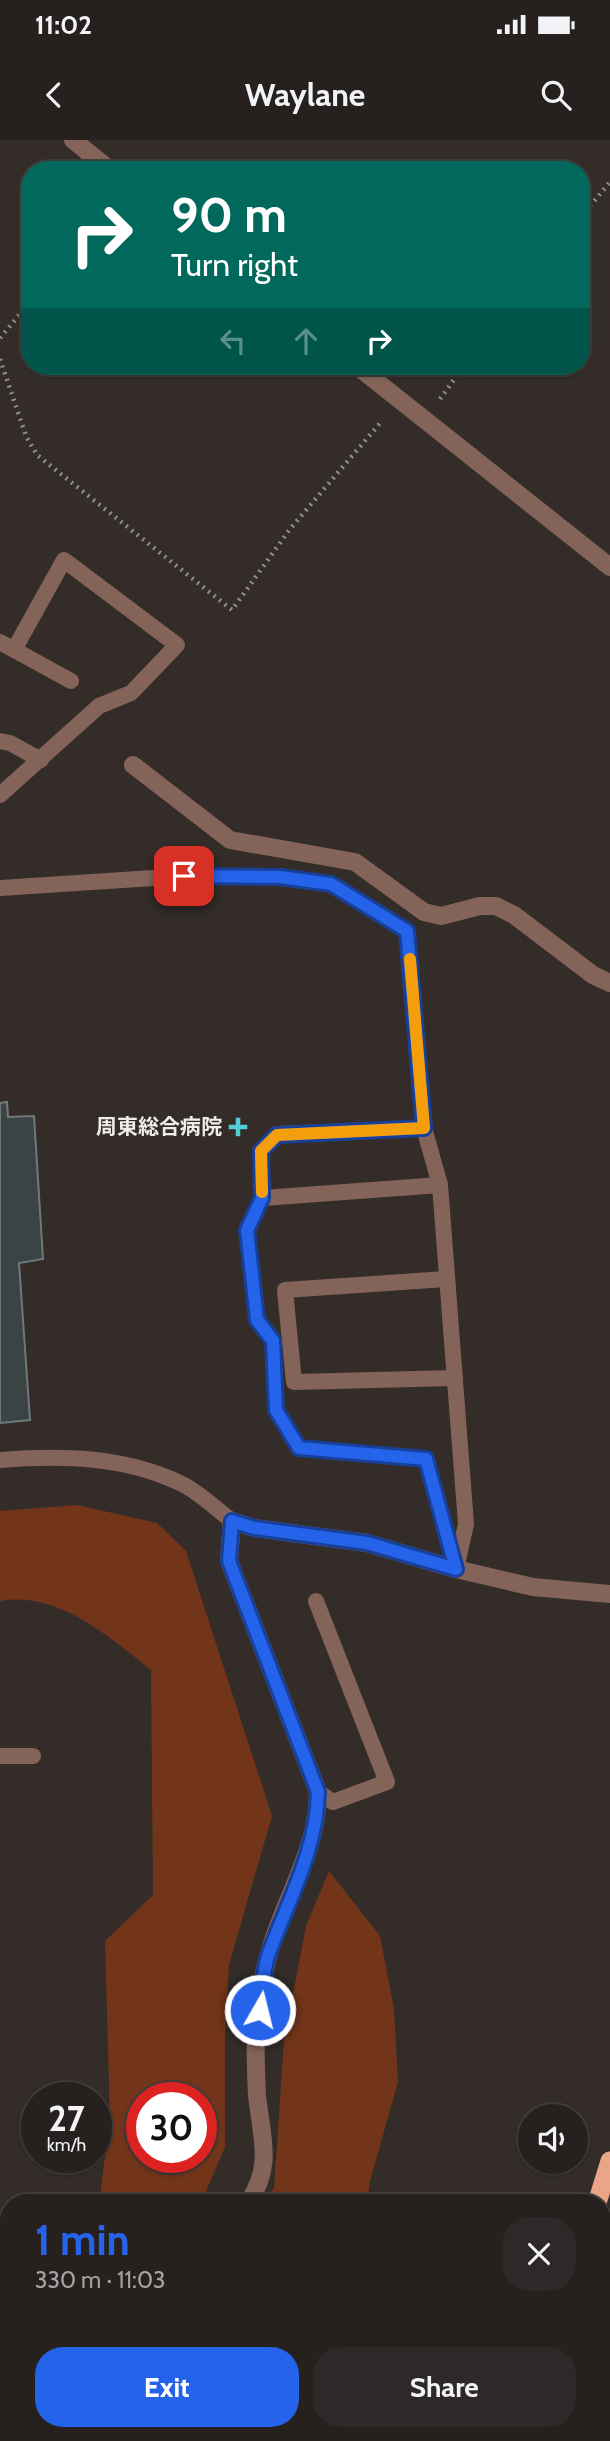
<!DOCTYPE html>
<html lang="en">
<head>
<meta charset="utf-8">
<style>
  :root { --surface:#26211f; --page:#2e2928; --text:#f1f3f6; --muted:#a4a3a4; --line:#423e3d; --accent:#2563eb }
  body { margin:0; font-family:Cabin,"Noto Sans JP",sans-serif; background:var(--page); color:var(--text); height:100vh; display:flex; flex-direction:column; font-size:26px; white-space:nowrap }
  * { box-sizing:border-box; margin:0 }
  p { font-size:23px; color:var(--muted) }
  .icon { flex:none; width:38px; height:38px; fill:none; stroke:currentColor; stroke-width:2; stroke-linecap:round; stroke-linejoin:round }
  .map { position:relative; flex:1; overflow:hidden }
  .side { position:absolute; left:0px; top:2054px; width:611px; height:247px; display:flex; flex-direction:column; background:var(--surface); border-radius:28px 28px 0 0; box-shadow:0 2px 5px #0004,0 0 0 2px var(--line) }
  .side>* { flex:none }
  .top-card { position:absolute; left:21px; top:21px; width:569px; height:214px; border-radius:28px; box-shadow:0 2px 5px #0004,0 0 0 2px var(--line); background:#00695c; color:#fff; overflow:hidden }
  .controls { position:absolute; left:518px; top:1964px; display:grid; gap:14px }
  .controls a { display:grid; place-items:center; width:70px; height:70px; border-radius:50%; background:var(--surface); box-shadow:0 2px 5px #0004,0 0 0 2px var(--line); font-size:35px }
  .speed { position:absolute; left:21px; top:1942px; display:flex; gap:14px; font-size:35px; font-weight:700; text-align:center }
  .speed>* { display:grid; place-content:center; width:91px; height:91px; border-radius:50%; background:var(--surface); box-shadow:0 2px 5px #0004,0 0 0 2px var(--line); line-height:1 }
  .speed small { font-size:18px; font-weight:400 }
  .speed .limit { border:10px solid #d22; background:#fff; color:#111 }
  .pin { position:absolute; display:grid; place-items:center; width:60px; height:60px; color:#fff; margin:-30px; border-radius:14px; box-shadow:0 4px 10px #0006 }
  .me { position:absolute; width:77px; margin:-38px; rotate:8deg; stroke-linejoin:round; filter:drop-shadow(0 0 5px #0008) }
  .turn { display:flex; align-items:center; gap:24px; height:147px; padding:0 35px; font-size:32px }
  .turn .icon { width:91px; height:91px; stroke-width:2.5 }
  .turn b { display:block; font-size:49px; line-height:60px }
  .lanes { display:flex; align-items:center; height:66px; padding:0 35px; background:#0003; justify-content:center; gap:35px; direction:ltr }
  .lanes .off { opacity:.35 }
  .round { display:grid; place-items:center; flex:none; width:74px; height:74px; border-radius:28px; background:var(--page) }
  .headline { display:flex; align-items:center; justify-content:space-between; height:119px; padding:0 35px }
  h1 { font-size:42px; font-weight:700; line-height:52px; color:var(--accent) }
  .button { display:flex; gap:14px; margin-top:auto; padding:14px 35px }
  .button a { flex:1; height:80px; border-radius:28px; background:var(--accent); color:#fff; font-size:28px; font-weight:700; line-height:80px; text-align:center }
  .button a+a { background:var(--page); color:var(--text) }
  .status { display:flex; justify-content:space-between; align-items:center; height:49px; padding:0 35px; background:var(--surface); direction:ltr }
  .status svg { height:19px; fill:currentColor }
  header { display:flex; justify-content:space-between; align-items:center; height:91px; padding:0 35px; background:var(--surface); font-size:32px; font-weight:700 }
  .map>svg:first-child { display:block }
  .green { fill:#72351a; fill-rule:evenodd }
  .building { fill:#3b4445; stroke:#6f797a; stroke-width:2 }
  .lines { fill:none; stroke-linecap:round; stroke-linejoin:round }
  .path { stroke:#938d8a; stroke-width:4.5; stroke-dasharray:2 5; stroke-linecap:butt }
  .service { stroke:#846458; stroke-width:16 }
  .minor { stroke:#846458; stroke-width:18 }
  .trunk { stroke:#eaa488; stroke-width:19 }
  .route-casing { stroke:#184099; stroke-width:18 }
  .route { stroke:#2563eb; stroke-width:12 }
  .slow { stroke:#f59e0b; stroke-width:12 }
  .poi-dot { fill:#52ccd6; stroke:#332c29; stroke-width:2.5 }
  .labels { text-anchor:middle; stroke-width:7; stroke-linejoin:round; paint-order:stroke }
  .poi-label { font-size:21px; font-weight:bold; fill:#f1ebe9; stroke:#332c29; text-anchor:end }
</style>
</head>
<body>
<div class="status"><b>11:02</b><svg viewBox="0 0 49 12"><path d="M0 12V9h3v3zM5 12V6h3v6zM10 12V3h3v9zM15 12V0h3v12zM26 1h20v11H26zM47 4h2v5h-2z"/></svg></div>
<header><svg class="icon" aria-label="back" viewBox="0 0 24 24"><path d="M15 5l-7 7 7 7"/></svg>Waylane<svg class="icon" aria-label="search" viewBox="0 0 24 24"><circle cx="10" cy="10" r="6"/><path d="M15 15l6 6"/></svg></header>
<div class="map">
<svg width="610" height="2301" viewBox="0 0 610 2301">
  <rect width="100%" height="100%" fill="#332c29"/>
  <g class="green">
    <path d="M77 1365 157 1383 186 1411 272 1676 229 1825 225 1900V2007L201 2063H99L110 1978 105 1801 153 1755 151 1530C108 1496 58 1451 0 1461V1371ZM201 1958V2018H142V1958Z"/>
    <path d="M329 1731 380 1796 394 1869 398 1942 370 2041 367 2063H262L274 2048 284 1901 306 1786Z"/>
    <path d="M9 2289V2292L333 2293 331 2301H1Z"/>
  </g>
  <path class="building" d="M7 962 8 977 34 976 43 1119 19 1123 30 1280 0 1283V963Z"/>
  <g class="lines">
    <g class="path">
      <path d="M581 77 610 42"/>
      <path d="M0 198 30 162"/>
      <path d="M0 219 26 296 37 315 232 470 290 389 381 282"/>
      <path d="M440 259 464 226"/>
    </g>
    <g class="service">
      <path d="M0 502 71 541"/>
      <path d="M0 601 10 603 41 620"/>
      <path d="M0 655 99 566 131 553 177 505 64 420 15 508"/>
      <path d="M0 748 184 736 280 737 331 744 407 791 424 988 440 1045"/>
      <path d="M440 1045 466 1384 456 1429 426 1319 299 1308 276 1270 273 1201 257 1180 247 1090 263 1058Z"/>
      <path d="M263 1058 261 1011 277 994 424 988"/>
      <path d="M446 1139 285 1150 294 1242 455 1238"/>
      <path d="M0 1320C61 1315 123 1316 180 1343 198 1351 216 1369 232 1381"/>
      <path d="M316 1461 387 1642 333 1662 318 1652"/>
      <path d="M0 1616H33"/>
    </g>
    <g class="minor">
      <path d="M73 0 110 30"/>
      <path d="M357 226 610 427"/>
      <path d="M133 625 230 700 355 722 424 772 441 776 480 766H496L514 775 593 835 610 843"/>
      <path d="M248 2063C274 2025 261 1996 257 1955 256 1935 255 1915 256 1895 257 1872 261 1844 267 1821 281 1763 318 1713 318 1652L229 1421 232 1381 254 1388 367 1403 456 1429 533 1447 610 1454"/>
      <path d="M0 2262 9 2261"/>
    </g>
    <g class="trunk">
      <path d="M597 2063 610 2021"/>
      <path d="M559 2301 560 2292"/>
    </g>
  </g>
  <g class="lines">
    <defs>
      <path id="route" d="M184 736 280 737 331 744 407 791 424 988 277 995 261 1011 262 1058 247 1090 257 1180 273 1201 276 1270 299 1308 426 1319 456 1429 367 1403 254 1388 232 1381 229 1421 318 1652C317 1710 287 1763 268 1816 263 1833 262 1852 260 1870"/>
    </defs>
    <use href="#route" class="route-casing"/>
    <use href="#route" class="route"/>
    <path class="slow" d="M262 1052 261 1011 277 995 424 988 410 819"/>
  </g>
  <path class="poi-dot" d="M234.5 976.5h7v7h7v7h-7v7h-7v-7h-7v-7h7z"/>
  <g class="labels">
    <g class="poi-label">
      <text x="222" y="994">周東総合病院</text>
    </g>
  </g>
</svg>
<div class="controls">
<a><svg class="icon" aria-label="sound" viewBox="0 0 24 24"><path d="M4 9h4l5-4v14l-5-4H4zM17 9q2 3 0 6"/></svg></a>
</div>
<div class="speed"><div>27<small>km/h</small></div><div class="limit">30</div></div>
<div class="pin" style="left:184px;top:736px;background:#d93025"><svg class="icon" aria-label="arrive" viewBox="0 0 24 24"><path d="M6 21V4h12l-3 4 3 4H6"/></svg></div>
<svg class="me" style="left:260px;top:1870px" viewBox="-20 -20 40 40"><circle r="17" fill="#2563eb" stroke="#fff" stroke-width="3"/><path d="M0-11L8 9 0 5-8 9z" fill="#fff"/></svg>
<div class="top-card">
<div class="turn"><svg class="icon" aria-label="right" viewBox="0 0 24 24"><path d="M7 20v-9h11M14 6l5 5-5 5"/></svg><div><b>90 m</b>Turn right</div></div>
<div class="lanes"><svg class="icon off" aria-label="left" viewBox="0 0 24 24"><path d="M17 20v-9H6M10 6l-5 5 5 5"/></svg><svg class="icon off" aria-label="ahead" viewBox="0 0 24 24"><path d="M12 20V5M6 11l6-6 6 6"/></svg><svg class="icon" aria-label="right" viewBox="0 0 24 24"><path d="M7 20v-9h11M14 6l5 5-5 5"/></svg></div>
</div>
<section class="side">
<div class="headline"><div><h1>1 min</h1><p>330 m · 11:03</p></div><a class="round"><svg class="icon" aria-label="close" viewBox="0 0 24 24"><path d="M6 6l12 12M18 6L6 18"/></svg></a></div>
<div class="button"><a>Exit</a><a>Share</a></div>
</section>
</div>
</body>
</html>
